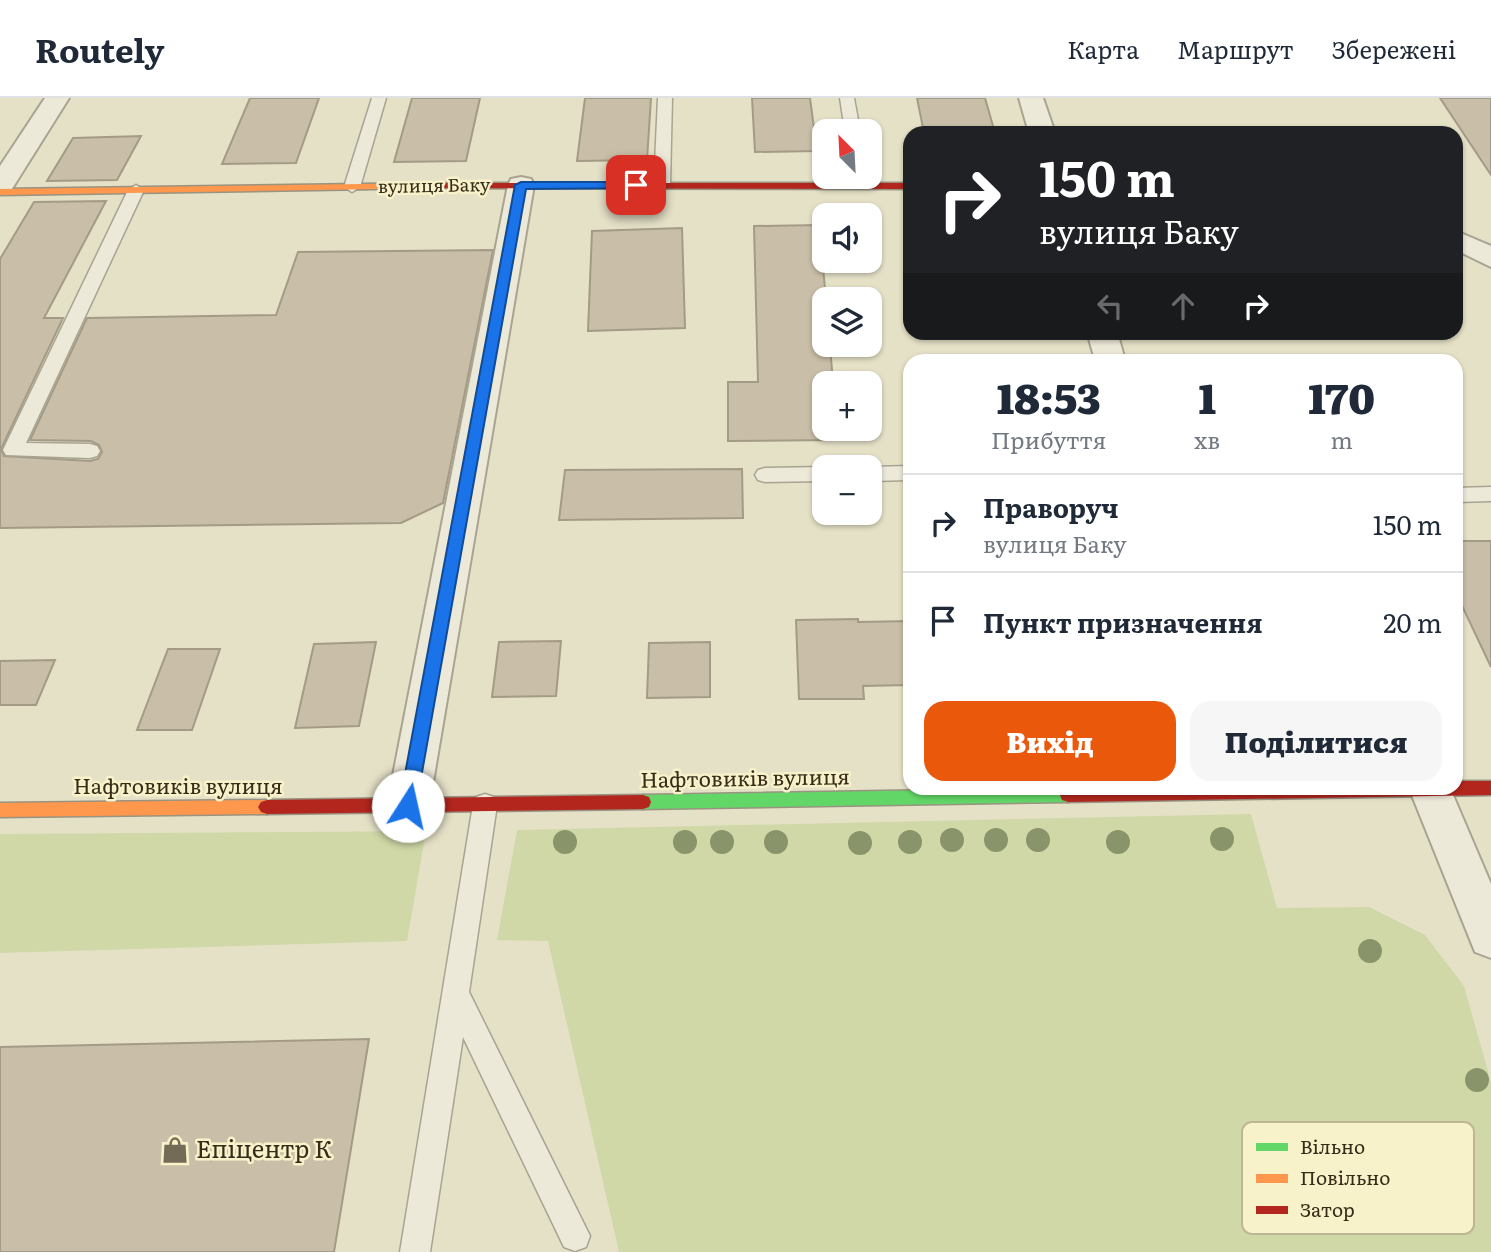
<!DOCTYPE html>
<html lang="uk">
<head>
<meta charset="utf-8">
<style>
  :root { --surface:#fff; --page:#f6f6f7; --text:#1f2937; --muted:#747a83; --line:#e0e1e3; --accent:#ea580c }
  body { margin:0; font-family:Literata,serif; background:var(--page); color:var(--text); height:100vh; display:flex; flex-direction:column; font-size:26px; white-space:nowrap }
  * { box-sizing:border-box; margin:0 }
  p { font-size:23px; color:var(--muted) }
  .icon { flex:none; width:38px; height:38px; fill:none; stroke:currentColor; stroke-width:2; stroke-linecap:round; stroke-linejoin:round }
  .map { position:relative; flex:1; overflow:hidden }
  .sheet { position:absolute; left:903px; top:256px; width:560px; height:441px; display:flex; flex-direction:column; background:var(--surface); border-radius:21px; box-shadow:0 2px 5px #0004 }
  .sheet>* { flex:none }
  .hud { position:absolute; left:903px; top:28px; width:560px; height:214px; border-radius:21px; box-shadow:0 2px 5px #0004; background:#202124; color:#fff; overflow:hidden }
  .needle { width:46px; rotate:336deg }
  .fabs { position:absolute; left:812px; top:21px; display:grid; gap:14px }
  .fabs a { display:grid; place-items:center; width:70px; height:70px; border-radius:14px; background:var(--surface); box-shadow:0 2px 5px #0004; font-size:35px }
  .pin { position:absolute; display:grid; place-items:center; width:60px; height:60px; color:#fff; margin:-30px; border-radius:14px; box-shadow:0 4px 10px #0006 }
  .me { position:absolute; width:77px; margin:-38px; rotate:10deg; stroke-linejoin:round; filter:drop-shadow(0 0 5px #0008) }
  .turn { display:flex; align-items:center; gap:24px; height:147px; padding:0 21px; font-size:32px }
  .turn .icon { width:91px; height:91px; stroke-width:2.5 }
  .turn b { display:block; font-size:49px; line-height:60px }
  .lanes { display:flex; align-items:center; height:66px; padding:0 21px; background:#0003; justify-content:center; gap:35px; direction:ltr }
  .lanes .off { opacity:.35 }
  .eta { display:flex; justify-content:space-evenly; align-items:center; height:119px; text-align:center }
  .eta b { font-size:42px; font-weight:800; line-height:49px }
  .cta { display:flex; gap:14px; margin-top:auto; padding:14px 21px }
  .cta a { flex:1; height:80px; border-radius:21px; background:var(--accent); color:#fff; font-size:28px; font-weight:800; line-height:80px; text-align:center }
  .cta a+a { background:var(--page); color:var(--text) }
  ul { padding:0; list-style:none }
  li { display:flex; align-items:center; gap:21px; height:98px; padding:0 21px; border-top:2px solid var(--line) }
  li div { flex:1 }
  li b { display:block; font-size:26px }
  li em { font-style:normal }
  header { display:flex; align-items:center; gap:42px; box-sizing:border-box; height:98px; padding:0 35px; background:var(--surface); border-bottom:2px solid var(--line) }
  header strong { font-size:33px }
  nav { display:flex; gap:38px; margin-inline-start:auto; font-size:24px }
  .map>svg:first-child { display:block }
  .green { fill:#d0d8a7 }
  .building { fill:#c9bea7; stroke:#a49b87; stroke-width:2 }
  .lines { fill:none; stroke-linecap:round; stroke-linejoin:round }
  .lane-casing { stroke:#a8a491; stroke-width:3 }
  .street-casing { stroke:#a8a491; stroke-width:4 }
  .fast-casing { stroke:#999381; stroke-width:3 }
  .slow-casing { stroke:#999381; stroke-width:3 }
  .jam-casing { stroke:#999381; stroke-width:3 }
  .lane { fill:#ece9d9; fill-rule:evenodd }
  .street { fill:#ece9d9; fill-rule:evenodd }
  .fast { fill:#63d668; fill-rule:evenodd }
  .slow { fill:#ff974d; fill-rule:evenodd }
  .jam { fill:#b3261e; fill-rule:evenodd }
  .tree { fill:#8a946a }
  .route { fill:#1a73e8; stroke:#114b97; stroke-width:2 }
  .labels { text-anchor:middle; stroke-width:5; stroke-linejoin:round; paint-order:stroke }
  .far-street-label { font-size:18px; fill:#372c19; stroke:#f8f2ca }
  .street-label { font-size:21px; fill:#372c19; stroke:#f8f2ca }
  .near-poi-label { font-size:24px; fill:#372c19; stroke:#f8f2ca; text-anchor:start }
  .key { fill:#f8f2ca; stroke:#beb795; stroke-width:2 }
  .key-label { font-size:19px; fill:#372c19 }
</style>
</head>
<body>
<header>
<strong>Routely</strong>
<nav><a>Карта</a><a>Маршрут</a><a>Збережені</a></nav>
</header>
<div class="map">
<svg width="1491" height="1154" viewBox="0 0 1491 1154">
  <rect width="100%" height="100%" fill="#e5e1c7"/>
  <g class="green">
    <path d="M1251 716 1277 810 1369 809 1425 837 1464 888 1491 984V1154H619L548 843 497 842 517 732Z"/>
    <path d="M426 733 407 843 0 855V736Z"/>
  </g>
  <g class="building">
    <path d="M250 0H319L296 65 222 66Z"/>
    <path d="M412 0H480L466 63 394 64Z"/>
    <path d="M585 0H651L647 62 577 63Z"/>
    <path d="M752 0H810L817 53 755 54Z"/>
    <path d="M917 0H985L995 35H924Z"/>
    <path d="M1440 0H1491V77Z"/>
    <path d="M141 38 117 82 47 83 73 40Z"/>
    <path d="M106 103 44 220H63L1 351 4 358 90 363 98 361 102 354 99 347 91 343 30 342 87 220 276 217 298 154 493 152 443 405 401 425 0 430V161L34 104Z"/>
    <path d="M819 127 826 201 824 247H830L833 285H824V331H837L838 342 728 343V284H758L754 128Z"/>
    <path d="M682 130 685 230 588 233 592 133Z"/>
    <path d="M742 371 743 420 559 422 565 372Z"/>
    <path d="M1456 443H1491V569L1456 495Z"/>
    <path d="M858 521V524L910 523V587L863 588 864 601H799L796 522Z"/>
    <path d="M561 543 556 598 492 599 499 544Z"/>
    <path d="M376 544 359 628 295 630 314 546Z"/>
    <path d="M710 544V599L647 600 649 545Z"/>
    <path d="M168 551H220L192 632H137Z"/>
    <path d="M55 562 36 607H0V563Z"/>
    <path d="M369 941 334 1154H0V949Z"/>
  </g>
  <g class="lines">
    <defs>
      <g id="lane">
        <path d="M372 0H386L360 89 352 94 344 89Z"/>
        <path d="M658 0H672L670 87 662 92 654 87Z"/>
        <path d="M840 0H854L860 33H845Z"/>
        <path d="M136 87 144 92 26 345 90 346 97 348 100 353 97 358 90 360 6 357 3 352 128 92Z"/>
        <path d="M910 368V382L870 383 869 369Z"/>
        <path d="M825 369 824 383 765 384 758 382 755 377 758 372 765 370Z"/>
        <path d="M1491 389V403L1456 404V390Z"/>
        <path d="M485 696 494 699 497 707 469 894 590 1138 586 1149 575 1153 564 1149 463 939 430 1154H400L473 707 476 699Z"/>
      </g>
      <g id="street">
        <path d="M45 0H69L10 94 0 96V68Z"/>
        <path d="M1019 0H1043L1055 35H1029Z"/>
        <path d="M521 79 531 81 534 87 429 708 423 721 408 726 393 721 387 708 508 87 511 81Z"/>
        <path d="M1456 133 1491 148V169L1456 152Z"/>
        <path d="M1087 234H1117L1125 262H1095Z"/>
        <path d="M1409 690H1450L1491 786V860L1475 854Z"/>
      </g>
      <path id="fast" d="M1068 690 1074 692 1076 697 1074 702 1068 704 643 711 637 709 635 704 637 699 643 697Z"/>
      <g id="slow">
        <path d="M434 85 438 86V90L0 97V91Z"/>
        <path d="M267 702 273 704 276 709 273 714 267 716 0 719V705Z"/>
      </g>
      <g id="jam">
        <path d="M434 85H910V91L430 90V86Z"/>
        <path d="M1456 683H1491V697L1068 704 1062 702 1060 697 1062 692 1068 690H1456Z"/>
        <path d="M643 697 649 699 651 704 649 709 643 711 267 716 261 714 258 709 261 704 267 702Z"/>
      </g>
    </defs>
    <use href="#lane" class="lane-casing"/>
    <use href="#street" class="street-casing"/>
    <use href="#fast" class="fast-casing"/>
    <use href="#slow" class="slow-casing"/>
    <use href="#jam" class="jam-casing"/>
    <use href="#lane" class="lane"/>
    <use href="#street" class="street"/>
    <use href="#fast" class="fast"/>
    <use href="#slow" class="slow"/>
    <use href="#jam" class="jam"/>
  </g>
  <g class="tree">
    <circle cx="1222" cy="741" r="12"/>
    <circle cx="952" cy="742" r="12"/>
    <circle cx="996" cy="742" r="12"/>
    <circle cx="1038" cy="742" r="12"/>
    <circle cx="565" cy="744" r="12"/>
    <circle cx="685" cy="744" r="12"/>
    <circle cx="722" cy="744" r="12"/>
    <circle cx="776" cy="744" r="12"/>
    <circle cx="910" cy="744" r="12"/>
    <circle cx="1118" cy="744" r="12"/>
    <circle cx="860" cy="745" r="12"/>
    <circle cx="1370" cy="853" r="12"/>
    <circle cx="1477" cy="982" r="12"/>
  </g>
  <path class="route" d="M636 84 640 85V90L526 91 416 708 414 713 408 716 402 713 399 708 515 87 521 84Z"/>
  <defs>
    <symbol id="shop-bare" viewBox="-9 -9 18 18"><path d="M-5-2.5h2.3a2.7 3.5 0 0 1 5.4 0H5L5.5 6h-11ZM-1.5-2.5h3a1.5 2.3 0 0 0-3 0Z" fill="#746b56" stroke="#f8f2ca" stroke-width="2.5" paint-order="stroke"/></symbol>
  </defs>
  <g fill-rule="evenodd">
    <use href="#shop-bare" x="156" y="1033" width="38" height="38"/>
  </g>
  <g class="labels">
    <g class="far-street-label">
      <text transform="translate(434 88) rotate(-1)" y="6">вулиця Баку</text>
    </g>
    <g class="street-label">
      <text transform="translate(745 681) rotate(-1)" y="7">Нафтовиків вулиця</text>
      <text x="178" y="696">Нафтовиків вулиця</text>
    </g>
    <g class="near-poi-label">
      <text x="196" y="1060">Епіцентр К</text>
    </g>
  </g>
  <rect x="1242" y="1024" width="232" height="112" rx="10" class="key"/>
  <rect x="1256" y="1045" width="32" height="8" fill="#63d668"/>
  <rect x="1256" y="1076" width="32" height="9" fill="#ff974d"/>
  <rect x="1256" y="1108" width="32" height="8" fill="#b3261e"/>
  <g class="key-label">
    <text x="1300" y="1056">Вільно</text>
    <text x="1300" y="1087">Повільно</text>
    <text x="1300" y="1119">Затор</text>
  </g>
</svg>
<div class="fabs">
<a><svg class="needle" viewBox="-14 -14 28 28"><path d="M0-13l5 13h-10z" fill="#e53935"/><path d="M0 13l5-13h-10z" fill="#747a83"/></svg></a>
<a><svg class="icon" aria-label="sound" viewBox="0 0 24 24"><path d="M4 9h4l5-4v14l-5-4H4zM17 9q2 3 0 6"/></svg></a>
<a><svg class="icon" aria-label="layers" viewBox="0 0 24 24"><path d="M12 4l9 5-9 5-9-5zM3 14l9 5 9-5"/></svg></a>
<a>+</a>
<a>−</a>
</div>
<div class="pin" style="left:636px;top:87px;background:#d93025"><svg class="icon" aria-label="arrive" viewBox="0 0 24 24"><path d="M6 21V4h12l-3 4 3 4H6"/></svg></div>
<svg class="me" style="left:408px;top:708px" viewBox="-20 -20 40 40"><circle r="19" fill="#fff"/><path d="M0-13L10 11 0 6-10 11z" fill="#1a73e8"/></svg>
<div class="hud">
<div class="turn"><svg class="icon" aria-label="right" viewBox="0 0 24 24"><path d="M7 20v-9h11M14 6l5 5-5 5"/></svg><div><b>150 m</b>вулиця Баку</div></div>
<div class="lanes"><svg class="icon off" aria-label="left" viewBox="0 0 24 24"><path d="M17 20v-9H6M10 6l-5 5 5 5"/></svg><svg class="icon off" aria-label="ahead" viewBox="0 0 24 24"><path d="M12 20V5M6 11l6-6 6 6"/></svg><svg class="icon" aria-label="right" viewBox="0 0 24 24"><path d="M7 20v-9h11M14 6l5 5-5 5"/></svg></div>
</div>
<section class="sheet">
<div class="eta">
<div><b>18:53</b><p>Прибуття</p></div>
<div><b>1</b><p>хв</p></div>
<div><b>170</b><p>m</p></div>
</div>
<ul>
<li><svg class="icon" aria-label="right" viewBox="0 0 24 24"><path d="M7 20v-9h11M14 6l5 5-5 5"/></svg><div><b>Праворуч</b><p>вулиця Баку</p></div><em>150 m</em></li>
<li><svg class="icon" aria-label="arrive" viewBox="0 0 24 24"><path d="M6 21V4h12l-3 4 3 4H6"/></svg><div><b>Пункт призначення</b></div><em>20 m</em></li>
</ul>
<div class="cta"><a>Вихід</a><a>Поділитися</a></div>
</section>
</div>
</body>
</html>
